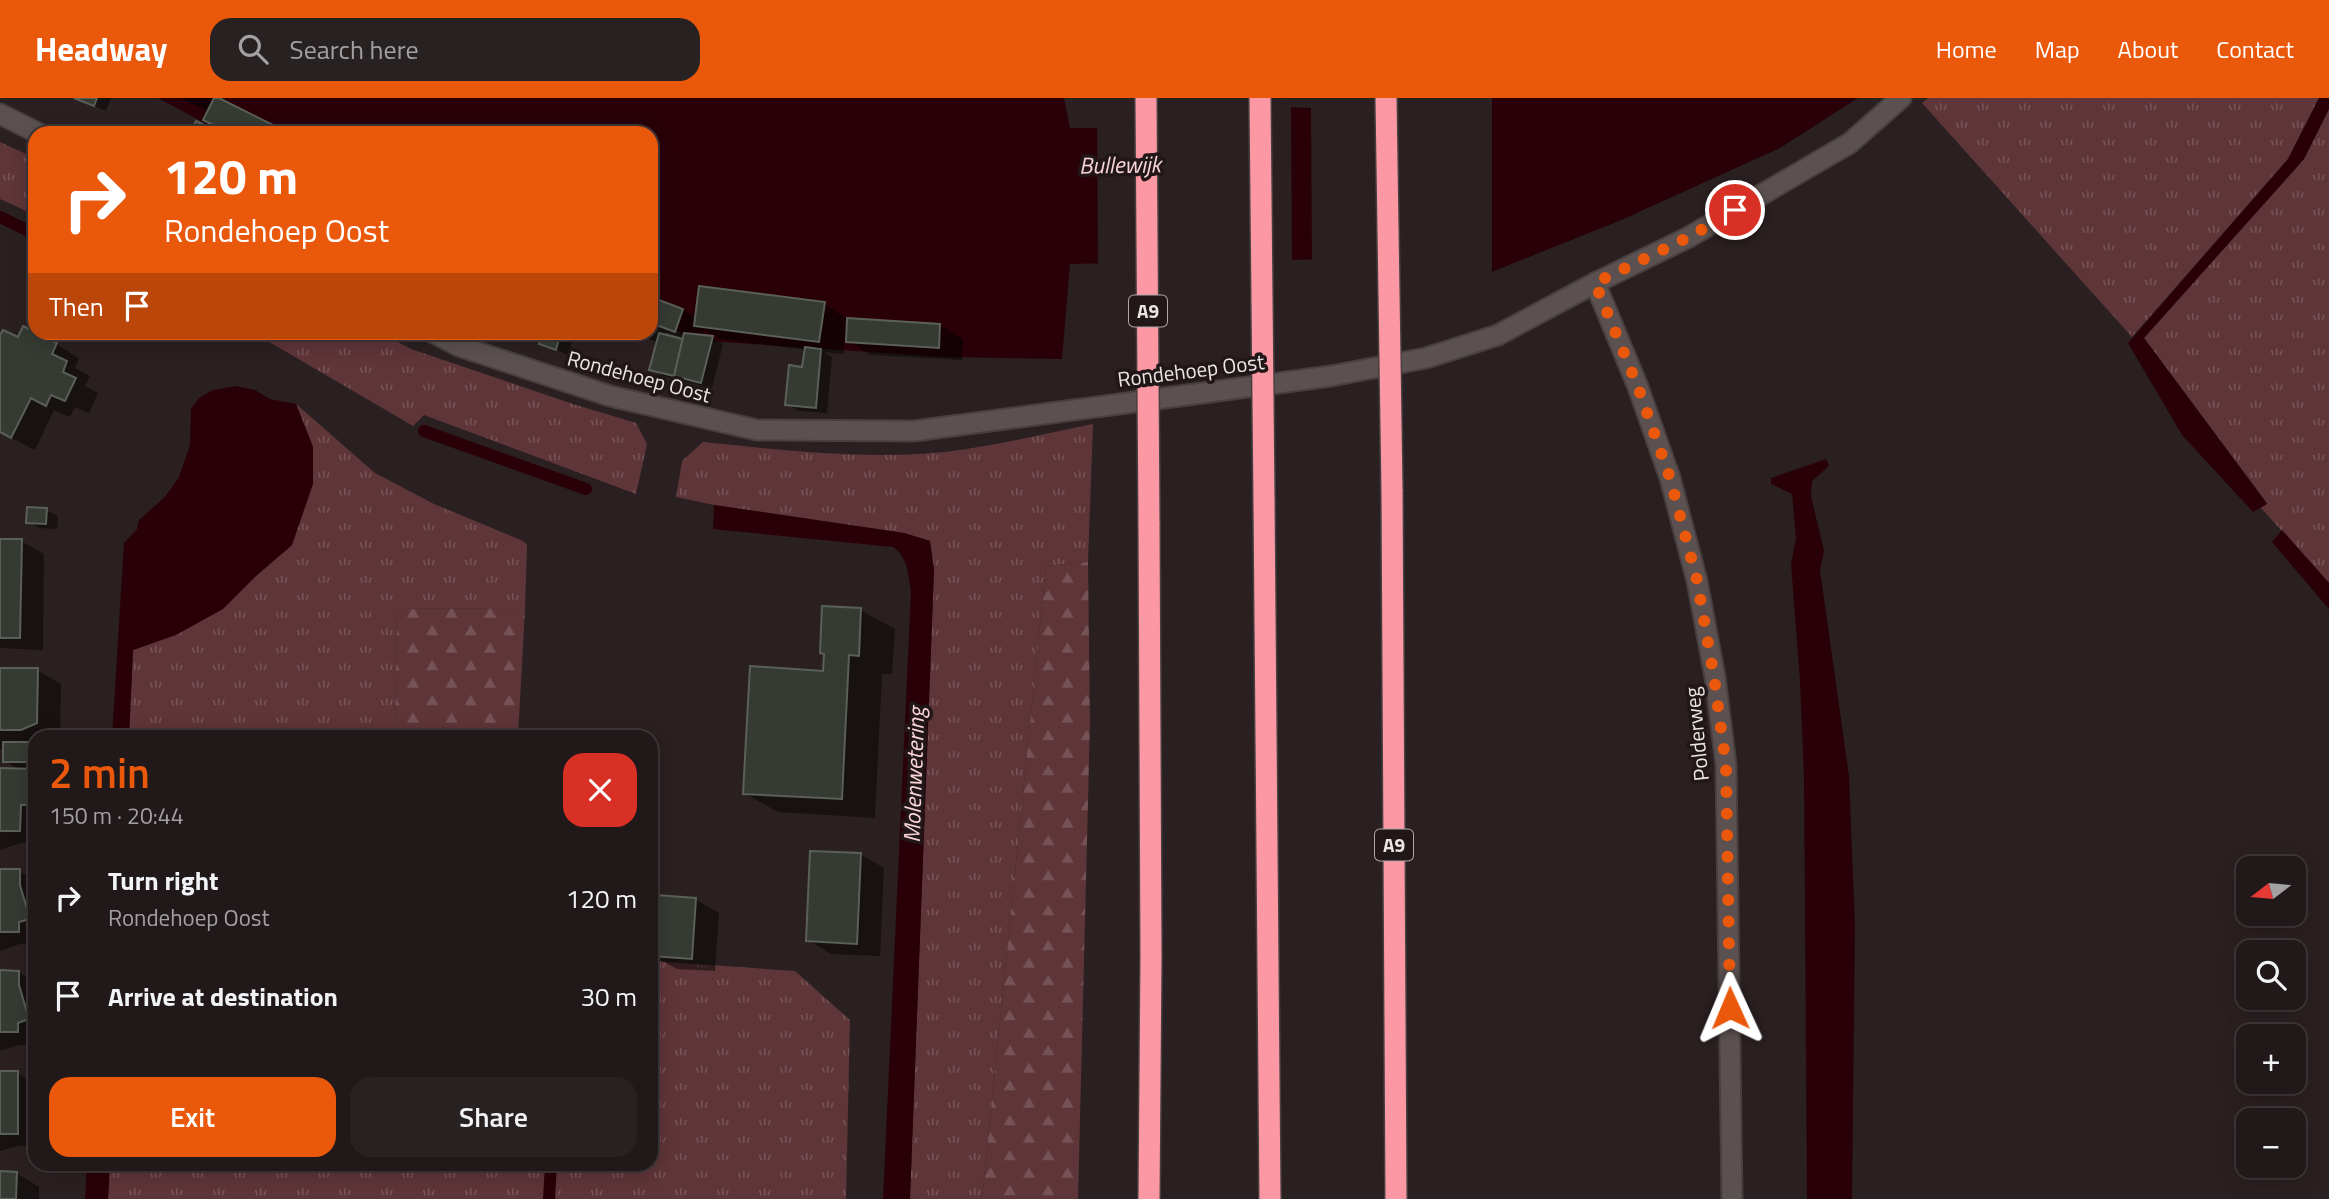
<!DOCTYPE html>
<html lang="en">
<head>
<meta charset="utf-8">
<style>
  :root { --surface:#201819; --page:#282122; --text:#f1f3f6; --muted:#a2a0a2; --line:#3d3738; --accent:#ea580c }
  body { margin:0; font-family:"Titillium Web",sans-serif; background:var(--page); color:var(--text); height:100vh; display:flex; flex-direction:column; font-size:26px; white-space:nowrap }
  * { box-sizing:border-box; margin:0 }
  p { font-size:23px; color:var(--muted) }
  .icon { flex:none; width:38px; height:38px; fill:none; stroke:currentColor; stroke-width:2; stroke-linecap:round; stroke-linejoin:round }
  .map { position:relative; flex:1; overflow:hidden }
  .details { position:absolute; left:28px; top:632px; width:630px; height:441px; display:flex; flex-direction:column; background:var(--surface); border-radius:21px; box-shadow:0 4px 18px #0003,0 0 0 2px var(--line) }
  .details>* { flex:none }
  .banner { position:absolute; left:28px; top:28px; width:630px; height:214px; border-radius:21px; box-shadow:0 4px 18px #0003,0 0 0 2px var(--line); background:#ea580c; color:#fff; overflow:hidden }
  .needle { width:46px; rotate:254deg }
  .tools { position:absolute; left:2236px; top:758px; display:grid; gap:14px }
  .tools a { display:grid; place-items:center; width:70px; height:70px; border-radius:14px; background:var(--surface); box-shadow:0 4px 18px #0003,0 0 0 2px var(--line); font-size:35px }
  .pin { position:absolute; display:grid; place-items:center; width:60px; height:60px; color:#fff; margin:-30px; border:4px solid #fff; border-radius:50%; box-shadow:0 2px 7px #0007 }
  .me { position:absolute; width:77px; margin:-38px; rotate:359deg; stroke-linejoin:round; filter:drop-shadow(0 0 5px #0008) }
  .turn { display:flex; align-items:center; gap:24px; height:147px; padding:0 21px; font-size:32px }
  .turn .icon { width:91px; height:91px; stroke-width:2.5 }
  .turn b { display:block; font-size:49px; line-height:60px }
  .then { display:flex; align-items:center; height:66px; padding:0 21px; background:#0003; gap:14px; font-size:26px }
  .round { display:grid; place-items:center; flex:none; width:74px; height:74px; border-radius:21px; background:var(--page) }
  .head { display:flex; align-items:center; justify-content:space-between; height:119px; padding:0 21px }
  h1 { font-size:42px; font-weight:600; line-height:52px; color:var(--accent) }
  .primary-button { display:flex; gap:14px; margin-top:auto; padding:14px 21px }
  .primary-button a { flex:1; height:80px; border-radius:21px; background:var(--accent); color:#fff; font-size:28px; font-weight:600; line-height:80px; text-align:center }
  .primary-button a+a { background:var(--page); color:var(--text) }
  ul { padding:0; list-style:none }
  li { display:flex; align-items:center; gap:21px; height:98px; padding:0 21px }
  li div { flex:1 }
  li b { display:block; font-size:26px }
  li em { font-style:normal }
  header { display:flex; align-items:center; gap:42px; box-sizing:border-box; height:98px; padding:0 35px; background:var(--accent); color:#fff }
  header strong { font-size:33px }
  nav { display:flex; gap:38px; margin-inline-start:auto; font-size:24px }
  .search { width:490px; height:63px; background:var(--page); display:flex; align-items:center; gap:18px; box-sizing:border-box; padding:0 24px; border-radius:21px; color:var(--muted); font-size:26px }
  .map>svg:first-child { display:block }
  .grass { fill:url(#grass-tufts) }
  .forest { fill:url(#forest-firs) }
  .water { fill:#290008 }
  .pier { fill:#2b2021 }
  .shadow { fill:#0007; fill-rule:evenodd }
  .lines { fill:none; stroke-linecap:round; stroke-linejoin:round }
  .stream { stroke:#290008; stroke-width:12 }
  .building { fill:#353b33; stroke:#5a6058; stroke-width:2 }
  .minor-casing { stroke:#473f40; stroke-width:23 }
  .tertiary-casing { stroke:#473f40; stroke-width:23 }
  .motorway-casing { stroke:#473f40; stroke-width:24 }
  .minor { stroke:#5c5151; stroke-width:19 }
  .tertiary { stroke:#5c5151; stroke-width:19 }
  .motorway { stroke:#fc98a3; stroke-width:21 }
  .motorway-bridge-casing { stroke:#473f40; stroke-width:24; stroke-linecap:butt }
  .motorway-bridge { stroke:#fc98a3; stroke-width:21 }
  .route { stroke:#ea580c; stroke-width:12; stroke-dasharray:0 21.6 }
  .labels { text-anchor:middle; stroke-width:7; stroke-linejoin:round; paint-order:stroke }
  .shield { fill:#211718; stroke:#afa7a8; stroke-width:2 }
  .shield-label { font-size:19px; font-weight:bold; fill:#ece5e6 }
  .street-label { font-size:21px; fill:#ece5e6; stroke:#211718 }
  .water-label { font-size:23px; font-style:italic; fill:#f9d5d7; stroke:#211718 }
</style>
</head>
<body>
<header>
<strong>Headway</strong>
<div class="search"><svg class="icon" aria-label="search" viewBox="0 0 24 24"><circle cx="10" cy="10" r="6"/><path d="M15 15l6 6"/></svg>Search here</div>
<nav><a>Home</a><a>Map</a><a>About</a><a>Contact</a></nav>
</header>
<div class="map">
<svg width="2329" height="1101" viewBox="0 0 2329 1101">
  <defs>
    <pattern id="grass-tufts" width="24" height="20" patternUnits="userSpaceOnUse" patternTransform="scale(1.75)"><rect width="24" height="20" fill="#5e3539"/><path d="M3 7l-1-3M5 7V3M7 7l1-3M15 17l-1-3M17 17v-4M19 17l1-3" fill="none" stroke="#755256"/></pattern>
    <pattern id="forest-firs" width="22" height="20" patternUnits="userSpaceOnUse" patternTransform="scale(1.75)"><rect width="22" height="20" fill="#5e3539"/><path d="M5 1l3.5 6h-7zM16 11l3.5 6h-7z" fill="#755256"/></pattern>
  </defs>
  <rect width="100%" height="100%" fill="#2b2021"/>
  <g class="grass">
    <path d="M1928 0H2319L2288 61 2132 239 1922 5Z"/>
    <path d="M2329 11V485L2261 410 2267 405 2144 240 2304 61Z"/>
    <path d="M0 44 35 60V117L0 101Z"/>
    <path d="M254 235H381L411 251 573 306 636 325 647 346 636 396 424 317 413 328Z"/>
    <path d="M296 306 375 375 434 406 523 443 527 447 525 510 397 511 395 634 455 639H129L133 552 148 547 257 477 292 447 313 349Z"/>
    <path d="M1093 326 1088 464 1046 468 982 1101H910L934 472 930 443 904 435 714 407 676 399 682 363 703 344C782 352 866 362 945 354 995 348 1044 336 1093 326Z"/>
    <path d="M651 863 795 873 850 922 846 1101H108L110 1066H651Z"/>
  </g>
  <g class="forest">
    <path d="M1088 464 1090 624 1078 1101H982L1046 468Z"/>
    <path d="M525 510 518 639H455L395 634 397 511Z"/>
  </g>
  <g class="water">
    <path d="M158 0H1064L1070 30H1165L1172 6 1431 13 1432 0H1858L1780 50 1619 123 1474 181 1436 159 1070 166 1062 261 944 259 707 243 651 224V35H223Z"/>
    <path d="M2319 0H2329V11L2304 61 2144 240 2267 406 2253 414 2182 337 2128 245 2288 61Z"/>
    <path d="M236 288 255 292 270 301 296 306 313 349V386L292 447 257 477 223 511 176 537 133 552 129 639H112L124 445 137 431 139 422 165 399 179 379 190 347 191 311 199 300 213 292Z"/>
    <path d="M1826 361 1829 368 1812 383 1811 398 1824 453 1820 472 1849 678 1855 828 1852 1101H1807L1804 679 1800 583 1791 466 1796 440 1792 396 1771 386V380Z"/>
    <path d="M714 407 904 435 930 443 934 472 910 1101H883L911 493C908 476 908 459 893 449L713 431Z"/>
    <path d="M2282 432 2329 485V511L2272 444Z"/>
    <path d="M87 1066H110L108 1101H85Z"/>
  </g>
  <g class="pier">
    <path d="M1429 0H1492V178L1442 198 1439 195 1433 162 1312 166 1311 7 1429 10Z"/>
    <path d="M1172 3 1291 6 1292 166 1098 169 1097 26H1163L1169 5Z"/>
  </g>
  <g class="shadow">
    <path d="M75 0H111L106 13Z"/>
    <path d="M180 0H215L285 35H229L206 22 209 14Z"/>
    <path d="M651 201 683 212 697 220 824 206 847 221 940 227 963 241 962 262 871 257 845 241 843 256 823 254 832 259 827 315 798 313 787 306 804 271 807 252 712 240 723 246 712 290 662 278 651 271 658 245 634 234H651ZM704 232 719 240 702 239ZM666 234 680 239 679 242 665 238Z"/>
    <path d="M561 235 572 242 568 257 541 245Z"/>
    <path d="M0 241 56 246 79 260 75 270 90 278 85 288 98 295 89 315 75 309 70 319 54 312 35 352 0 334Z"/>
    <path d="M46 412 58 418 57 431 39 430 28 424Z"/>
    <path d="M0 443H21L44 456 43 552 0 550Z"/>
    <path d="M860 512 895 531 892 576H882L875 720 778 714 744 695 824 574Z"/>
    <path d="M0 572H37L61 586 60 638 35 639V670H33L35 671V745H21L0 752V672H20L5 663 4 650 0 652Z"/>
    <path d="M860 756 884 770 880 858 831 856 808 842Z"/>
    <path d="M0 773H19L35 782V846H20L0 853Z"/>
    <path d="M695 801 719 815 715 873 677 871 654 858Z"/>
    <path d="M0 874H18L35 884V947H19L0 953Z"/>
    <path d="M0 975H17L35 985V1048H18L0 1053Z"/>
    <path d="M0 1075H16L39 1089V1101H0Z"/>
  </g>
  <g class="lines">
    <g class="stream">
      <path d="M0 119 35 136"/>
      <path d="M424 333 586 391"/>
      <path d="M549 1101 551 1066"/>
    </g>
  </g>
  <g class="building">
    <path d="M74 0H97L94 8Z"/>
    <path d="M214 0H219L289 35H229L203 22Z"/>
    <path d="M196 23 214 32 213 35H190Z"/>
    <path d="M699 188 825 204 819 244 694 228Z"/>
    <path d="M651 199 683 211 675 234 651 225Z"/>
    <path d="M847 220 940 226 939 250 846 244Z"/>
    <path d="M23 228 57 245 52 256 67 263 63 274 76 280 65 303 51 297 46 308 31 300 11 340 0 334V237L3 232 18 239Z"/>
    <path d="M543 234H561L556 252 539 246Z"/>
    <path d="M659 235 683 241 674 278 649 272Z"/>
    <path d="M684 235 713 238 701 285 674 278Z"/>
    <path d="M805 249 821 251 816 310 785 307 789 267 802 269Z"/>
    <path d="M27 409 47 410 46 426 26 425Z"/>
    <path d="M0 441H22L20 540H0Z"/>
    <path d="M822 508 861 510 859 558 849 557 842 701 743 696 750 568 823 573 824 556 820 555Z"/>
    <path d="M0 570H38L37 625 21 632H0Z"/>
    <rect x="3" y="644" width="32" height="20"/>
    <path d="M0 670 35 671V707H21L20 733H0Z"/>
    <path d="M810 753 861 755 857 846 806 843Z"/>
    <path d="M0 771H20V787L30 821 19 824V834H0Z"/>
    <path d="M656 797 696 800 692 861 652 858Z"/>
    <path d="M0 872 19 873V887L29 921 18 925V934H0Z"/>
    <rect x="0" y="973" width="18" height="63"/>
    <path d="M0 1073 17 1074 16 1101H0Z"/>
  </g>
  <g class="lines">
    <defs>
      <g id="minor">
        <path d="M0 16 38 35"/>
        <path d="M432 234 459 248 610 298 757 332 914 333 1331 278 1426 260 1498 237 1595 185"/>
      </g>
      <path id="tertiary" d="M1732 1101 1726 667 1715 579 1697 483 1670 380 1638 289 1595 185 1689 139 1850 45 1901 0"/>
      <g id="motorway">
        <path d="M1392 392 1396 1101"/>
        <path d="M1264 402 1270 1101"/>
        <path d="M1149 426 1151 858 1149 1101"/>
      </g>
    </defs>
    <use href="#minor" class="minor-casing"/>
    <use href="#tertiary" class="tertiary-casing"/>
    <use href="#motorway" class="motorway-casing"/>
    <use href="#minor" class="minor"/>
    <use href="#tertiary" class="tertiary"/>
    <use href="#motorway" class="motorway"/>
    <defs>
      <g id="motorway-bridge">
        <path d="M1146 0 1149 426"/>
        <path d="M1260 0 1264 402"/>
        <path d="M1386 0 1392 392"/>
      </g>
    </defs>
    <use href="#motorway-bridge" class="motorway-bridge-casing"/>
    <use href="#motorway-bridge" class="motorway-bridge"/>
  </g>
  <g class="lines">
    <path class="route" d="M1730 910 1726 667 1714 579 1697 482 1670 380 1638 289 1595 185 1689 139 1735 112"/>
  </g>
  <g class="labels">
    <g class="shield">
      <rect x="1129" y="197.5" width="38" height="31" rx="5"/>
      <rect x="1375" y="731.5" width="38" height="31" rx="5"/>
    </g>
    <g class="shield-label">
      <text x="1148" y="220">A9</text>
      <text x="1394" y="754">A9</text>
    </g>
    <g class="street-label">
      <text transform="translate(1191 273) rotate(-7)" y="7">Rondehoep Oost</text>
      <text transform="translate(639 279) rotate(15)" y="7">Rondehoep Oost</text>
      <text transform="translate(1697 636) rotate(-96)" y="7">Polderweg</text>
    </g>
    <g class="water-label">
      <text transform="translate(1120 67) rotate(-1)" y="8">Bullewijk</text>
      <text transform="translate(914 677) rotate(-88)" y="8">Molenwetering</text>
    </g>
  </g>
</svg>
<div class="tools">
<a><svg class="needle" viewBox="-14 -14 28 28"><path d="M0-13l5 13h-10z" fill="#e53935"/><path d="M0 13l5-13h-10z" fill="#a2a0a2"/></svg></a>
<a><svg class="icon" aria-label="search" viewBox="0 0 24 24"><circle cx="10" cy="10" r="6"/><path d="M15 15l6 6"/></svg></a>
<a>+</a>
<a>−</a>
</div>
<div class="pin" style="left:1735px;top:112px;background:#d93025"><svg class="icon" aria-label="arrive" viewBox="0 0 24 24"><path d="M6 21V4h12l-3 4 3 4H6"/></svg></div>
<svg class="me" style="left:1730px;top:910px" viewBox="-20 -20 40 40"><path d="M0-17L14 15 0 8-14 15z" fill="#ea580c" stroke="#fff" stroke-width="4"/></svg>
<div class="banner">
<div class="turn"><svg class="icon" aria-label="right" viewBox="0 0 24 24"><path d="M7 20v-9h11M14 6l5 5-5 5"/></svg><div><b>120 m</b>Rondehoep Oost</div></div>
<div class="then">Then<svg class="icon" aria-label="arrive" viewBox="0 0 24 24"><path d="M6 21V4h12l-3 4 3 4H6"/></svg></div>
</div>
<section class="details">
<div class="head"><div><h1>2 min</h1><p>150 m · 20:44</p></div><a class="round" style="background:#d93025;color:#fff"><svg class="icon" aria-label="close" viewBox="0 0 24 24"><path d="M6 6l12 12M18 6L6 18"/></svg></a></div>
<ul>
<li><svg class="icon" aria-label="right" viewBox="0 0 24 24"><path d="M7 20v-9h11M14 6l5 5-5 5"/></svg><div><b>Turn right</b><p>Rondehoep Oost</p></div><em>120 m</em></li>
<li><svg class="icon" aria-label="arrive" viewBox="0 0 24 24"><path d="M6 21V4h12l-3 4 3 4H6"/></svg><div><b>Arrive at destination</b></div><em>30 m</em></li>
</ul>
<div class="primary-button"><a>Exit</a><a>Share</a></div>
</section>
</div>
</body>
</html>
